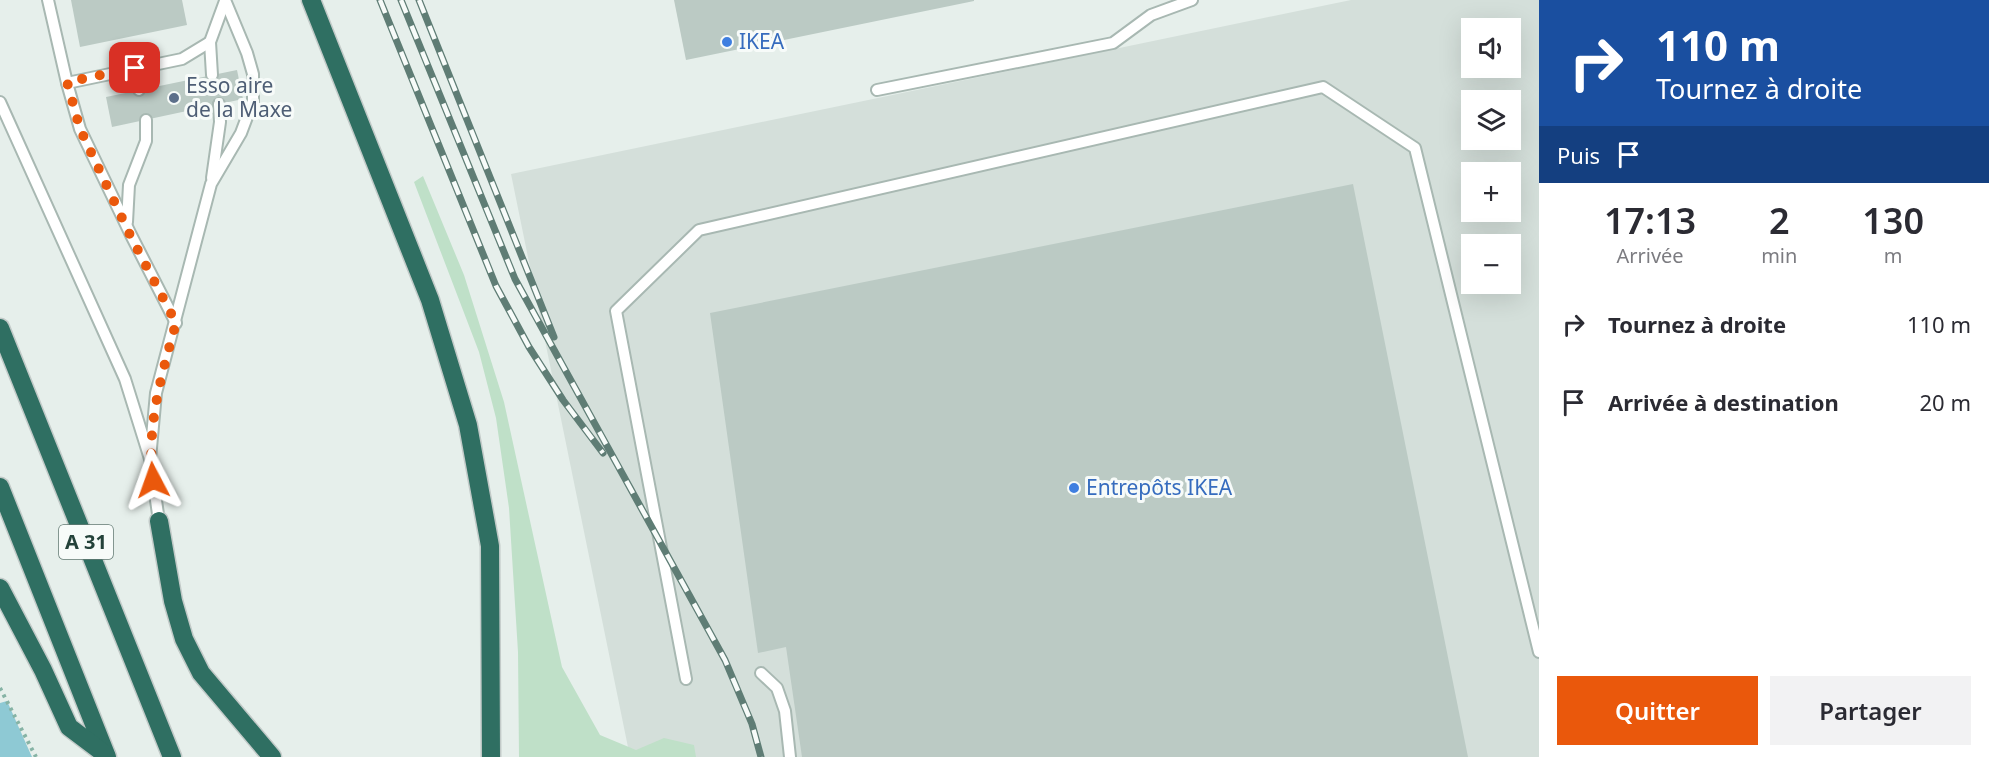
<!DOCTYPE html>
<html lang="fr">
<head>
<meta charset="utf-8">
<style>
  :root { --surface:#fff; --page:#f2f2f3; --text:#2b2b33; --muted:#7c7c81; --accent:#ea580c }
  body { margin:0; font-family:"Noto Sans",sans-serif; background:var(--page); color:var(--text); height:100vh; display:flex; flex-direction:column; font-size:22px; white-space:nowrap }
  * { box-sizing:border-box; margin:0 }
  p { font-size:20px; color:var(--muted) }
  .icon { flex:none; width:33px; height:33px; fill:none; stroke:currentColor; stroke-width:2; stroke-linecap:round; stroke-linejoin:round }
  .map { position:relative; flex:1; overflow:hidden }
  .sheet { display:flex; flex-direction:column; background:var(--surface); width:450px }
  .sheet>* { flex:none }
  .top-card { background:#1a4fa0; color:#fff; overflow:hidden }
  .controls { position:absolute; left:1461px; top:18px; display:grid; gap:12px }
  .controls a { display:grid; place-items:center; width:60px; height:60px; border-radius:0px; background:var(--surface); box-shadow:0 6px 24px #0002; font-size:30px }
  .pin { position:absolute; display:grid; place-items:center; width:51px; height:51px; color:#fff; margin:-26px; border-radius:12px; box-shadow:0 3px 9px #0006 }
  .me { position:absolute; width:66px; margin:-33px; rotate:356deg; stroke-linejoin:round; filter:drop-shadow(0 0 4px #0008) }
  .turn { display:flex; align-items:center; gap:21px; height:126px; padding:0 18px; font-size:27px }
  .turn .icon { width:78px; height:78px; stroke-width:2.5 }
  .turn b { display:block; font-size:42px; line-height:51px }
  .then { display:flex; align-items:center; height:57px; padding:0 18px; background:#0003; gap:12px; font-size:22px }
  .eta { display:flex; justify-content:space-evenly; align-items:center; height:102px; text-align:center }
  .eta b { font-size:36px; font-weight:600; line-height:42px }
  .cta { display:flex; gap:12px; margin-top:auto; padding:12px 18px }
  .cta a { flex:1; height:69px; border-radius:0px; background:var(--accent); color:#fff; font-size:24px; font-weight:600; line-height:69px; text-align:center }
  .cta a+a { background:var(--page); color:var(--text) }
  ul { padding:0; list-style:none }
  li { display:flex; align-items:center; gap:18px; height:78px; padding:0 18px }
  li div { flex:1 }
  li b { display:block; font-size:22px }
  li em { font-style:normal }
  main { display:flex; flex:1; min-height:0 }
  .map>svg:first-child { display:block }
  .built { fill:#d4dfda; fill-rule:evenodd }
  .green { fill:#bfe0c8 }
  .water { fill:#8ec9d4 }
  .building { fill:#bbcac4 }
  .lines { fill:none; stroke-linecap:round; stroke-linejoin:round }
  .lane-casing { stroke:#a8b8b2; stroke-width:14 }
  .highway-casing { stroke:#c2cac8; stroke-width:21 }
  .path { stroke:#86b3a5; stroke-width:4; stroke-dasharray:3 4.5; stroke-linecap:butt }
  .lane { stroke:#fff; stroke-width:10 }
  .highway { stroke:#2f6f62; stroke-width:18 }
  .rail-casing { stroke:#5f7d75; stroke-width:7 }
  .rail { stroke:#f7fbf9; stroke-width:4.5; stroke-dasharray:14; stroke-linecap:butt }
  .route { stroke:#ea580c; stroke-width:10; stroke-dasharray:0 18 }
  .shop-dot { fill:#3f7fe0; stroke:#f7fbf9; stroke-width:2 }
  .service-dot { fill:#5c6f8a; stroke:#f7fbf9; stroke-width:2 }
  .labels { text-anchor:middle; stroke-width:6; stroke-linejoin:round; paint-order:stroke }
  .shield { fill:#f7fbf9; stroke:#637a73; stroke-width:1.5 }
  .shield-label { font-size:20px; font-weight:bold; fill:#24423a }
  .shop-label { font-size:21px; fill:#366cbe; stroke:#f7fbf9; text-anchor:start }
  .service-label { font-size:21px; fill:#4e5e75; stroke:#f7fbf9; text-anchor:start }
</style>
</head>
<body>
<main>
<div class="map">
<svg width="1539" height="757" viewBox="0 0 1539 757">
  <rect width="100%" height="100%" fill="#e6efeb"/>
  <path class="built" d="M1351 0H1539V757H630L511 174ZM1472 28H1510V68H1472ZM1472 100H1510V140H1472ZM1472 172H1510V212H1472ZM1472 244H1510V284H1472Z"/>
  <path class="green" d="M423 176 464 275 504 402 562 667 600 735 636 750 664 738 694 745 696 757H519L518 652 509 508 496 418 479 352 414 182Z"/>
  <path class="water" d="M7 701 32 757H0V703Z"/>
  <g class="building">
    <path d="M71 0H182L187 25 80 47Z"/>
    <path d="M674 0H974V1L686 60Z"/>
    <path d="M237 70 243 99 112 127 106 97Z"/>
    <path d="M1353 184 1468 757H802L786 647 758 653 710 313Z"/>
  </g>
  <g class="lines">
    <defs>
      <g id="lane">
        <path d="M48 0 67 83 80 129 131 235 176 323"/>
        <path d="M135 68 139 90"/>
        <path d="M212 75 210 42 225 1"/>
        <path d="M67 83 182 59 210 42"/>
        <path d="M877 90 1113 43 1151 15 1192 0"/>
        <path d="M0 102 125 379 150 459 159 521"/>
        <path d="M212 178 220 122 219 104"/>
        <path d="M127 222 129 185 146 141V120"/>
        <path d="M150 459 156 393 211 184 241 133 253 101V74L247 53 225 0"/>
        <path d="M761 673 777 688 785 711 790 757"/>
        <path d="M686 679 616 311 699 230 1323 87 1415 148 1539 652"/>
      </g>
      <g id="highway">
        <path d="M311 0 430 300 468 425 490 546 491 757"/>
        <path d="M0 328 172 757"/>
        <path d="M0 487 107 757"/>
        <path d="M159 521 173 601 184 639 201 673 272 757"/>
        <path d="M0 588 43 670 69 727 106 755"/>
      </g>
    </defs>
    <use href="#lane" class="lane-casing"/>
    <use href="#highway" class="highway-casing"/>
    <path class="path" d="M0 688 36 757"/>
    <use href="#lane" class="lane"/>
    <use href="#highway" class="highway"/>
    <defs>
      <g id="rail">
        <path d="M380 0 496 286 529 347 563 400 603 453"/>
        <path d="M401 0 515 279 725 660 752 724 761 757"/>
        <path d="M419 0 554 337"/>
      </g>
    </defs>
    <use href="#rail" class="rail-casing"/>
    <use href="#rail" class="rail"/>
  </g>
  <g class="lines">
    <path class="route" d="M135 68 67 82 80 129 130 235 176 323C162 374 146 426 153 480"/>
  </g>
  <g class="shop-dot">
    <circle cx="727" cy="42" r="6"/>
    <circle cx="1074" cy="488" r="6"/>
  </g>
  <circle class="service-dot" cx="174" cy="98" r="6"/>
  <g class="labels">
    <rect class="shield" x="59" y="525" width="54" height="34" rx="4.5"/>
    <g class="shield-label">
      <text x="86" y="549">A 31</text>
    </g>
    <g class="shop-label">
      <text x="739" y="49">IKEA</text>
      <text x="1086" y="495">Entrepôts IKEA</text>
    </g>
    <g class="service-label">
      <text x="186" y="93">Esso aire<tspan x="186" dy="24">de la Maxe</tspan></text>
    </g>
  </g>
</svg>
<div class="controls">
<a><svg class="icon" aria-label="sound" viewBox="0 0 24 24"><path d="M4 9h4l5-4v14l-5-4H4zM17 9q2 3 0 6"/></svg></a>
<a><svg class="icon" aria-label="layers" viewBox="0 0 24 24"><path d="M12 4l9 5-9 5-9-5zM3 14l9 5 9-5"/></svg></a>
<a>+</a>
<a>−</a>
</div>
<div class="pin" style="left:135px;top:68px;background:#d93025"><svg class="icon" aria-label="arrive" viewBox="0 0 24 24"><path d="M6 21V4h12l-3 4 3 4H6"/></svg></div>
<svg class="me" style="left:153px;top:480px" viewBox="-20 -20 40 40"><path d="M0-17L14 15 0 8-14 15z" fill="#ea580c" stroke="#fff" stroke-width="4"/></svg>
</div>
<section class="sheet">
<div class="top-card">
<div class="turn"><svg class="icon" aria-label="right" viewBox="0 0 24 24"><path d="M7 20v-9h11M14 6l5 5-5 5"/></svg><div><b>110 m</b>Tournez à droite</div></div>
<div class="then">Puis<svg class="icon" aria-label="arrive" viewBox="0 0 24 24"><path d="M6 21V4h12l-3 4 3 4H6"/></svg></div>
</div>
<div class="eta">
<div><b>17:13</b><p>Arrivée</p></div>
<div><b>2</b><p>min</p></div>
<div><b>130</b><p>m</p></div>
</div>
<ul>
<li><svg class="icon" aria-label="right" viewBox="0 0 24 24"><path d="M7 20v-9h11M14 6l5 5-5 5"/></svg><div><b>Tournez à droite</b></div><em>110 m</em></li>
<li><svg class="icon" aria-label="arrive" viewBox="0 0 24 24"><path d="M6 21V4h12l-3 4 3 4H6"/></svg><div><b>Arrivée à destination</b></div><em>20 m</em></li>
</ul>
<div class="cta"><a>Quitter</a><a>Partager</a></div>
</section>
</main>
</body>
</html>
